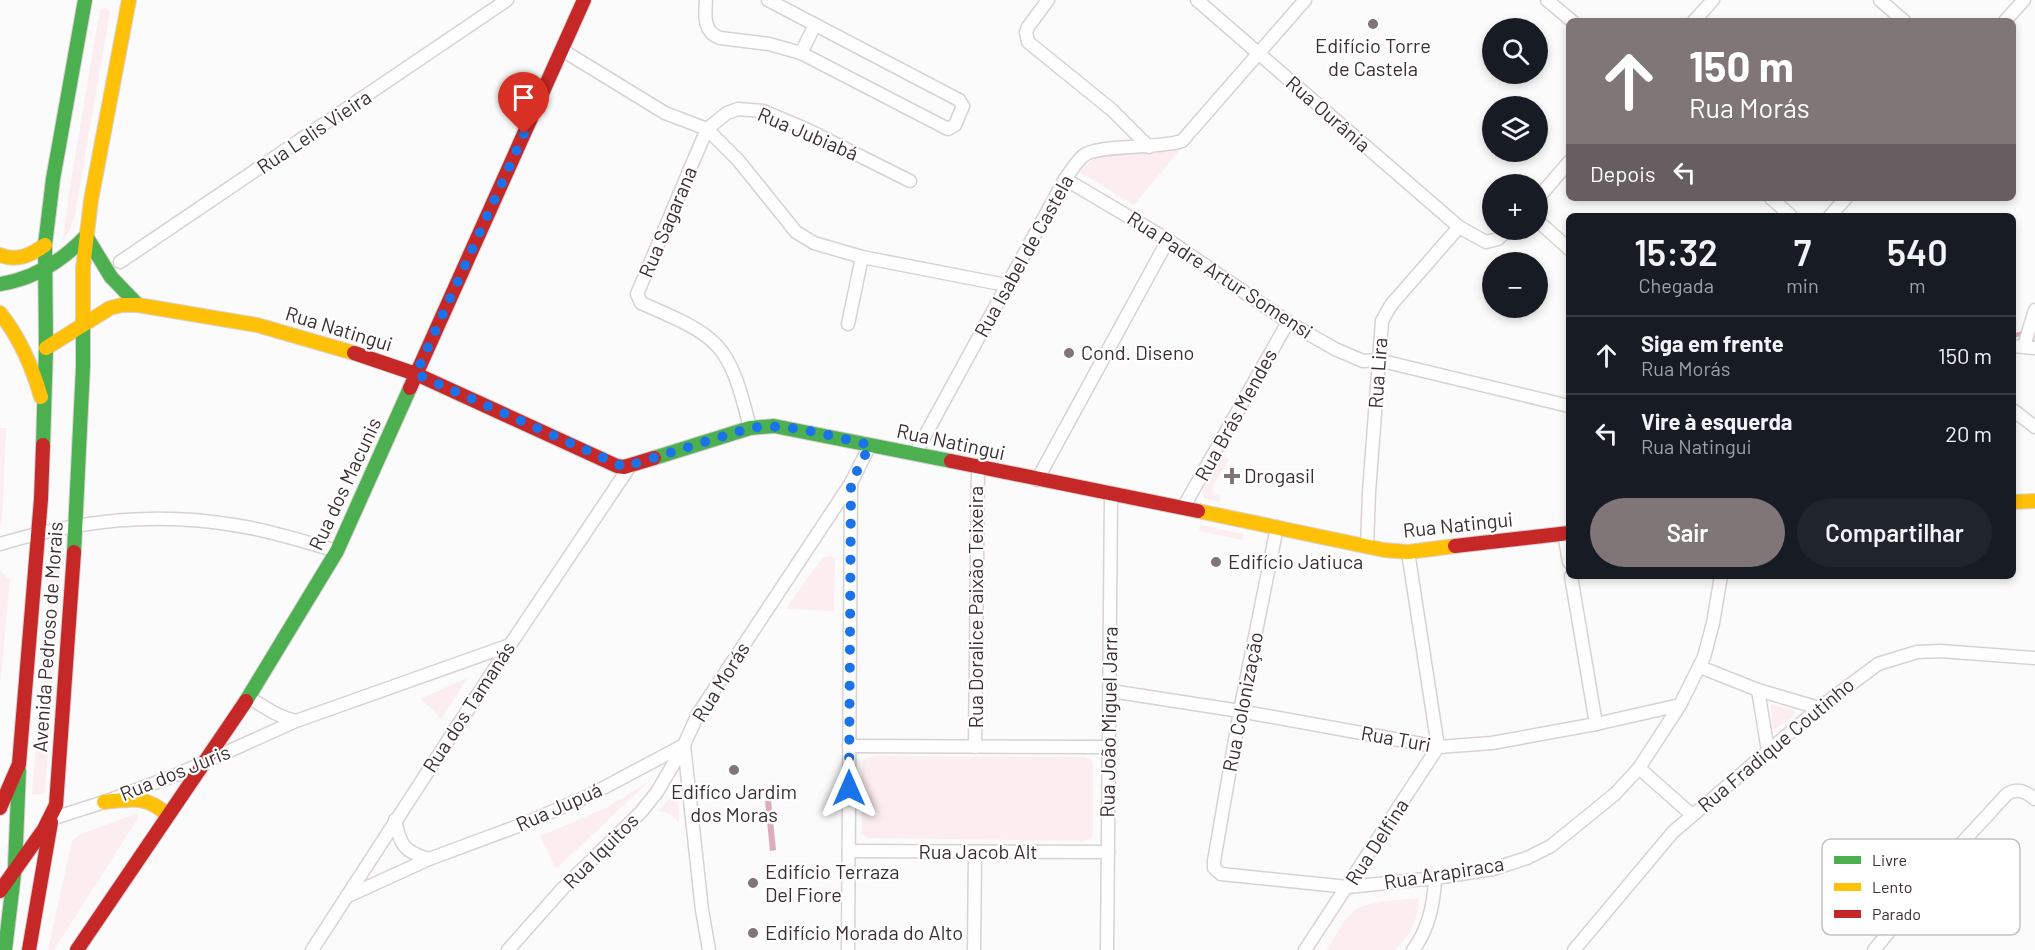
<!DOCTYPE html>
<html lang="pt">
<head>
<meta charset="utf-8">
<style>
  :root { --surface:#171b24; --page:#20242c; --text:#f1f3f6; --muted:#9ea1a6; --line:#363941; --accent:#807678 }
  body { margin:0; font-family:Barlow,sans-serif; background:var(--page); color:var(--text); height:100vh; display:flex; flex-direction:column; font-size:22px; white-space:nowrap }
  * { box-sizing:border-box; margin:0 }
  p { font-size:20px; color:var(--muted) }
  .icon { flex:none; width:33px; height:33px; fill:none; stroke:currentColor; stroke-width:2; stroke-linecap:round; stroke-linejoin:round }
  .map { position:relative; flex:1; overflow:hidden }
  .side { position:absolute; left:1566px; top:213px; width:450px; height:366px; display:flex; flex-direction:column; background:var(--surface); border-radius:9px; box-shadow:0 3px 9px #0003 }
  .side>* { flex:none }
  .banner { position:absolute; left:1566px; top:18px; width:450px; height:183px; border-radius:9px; box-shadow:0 3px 9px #0003; background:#807678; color:#fff; overflow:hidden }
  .buttons { position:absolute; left:1482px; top:18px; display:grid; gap:12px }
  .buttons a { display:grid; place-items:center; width:66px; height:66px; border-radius:50%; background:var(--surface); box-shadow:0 3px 9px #0003; font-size:30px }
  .pin { position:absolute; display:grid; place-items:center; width:51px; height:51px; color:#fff; margin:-62px -26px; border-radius:50% 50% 50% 0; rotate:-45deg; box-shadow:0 0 6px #0007 }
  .pin .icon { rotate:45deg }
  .me { position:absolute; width:66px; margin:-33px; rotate:0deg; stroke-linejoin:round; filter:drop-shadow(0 0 4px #0008) }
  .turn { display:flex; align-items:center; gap:21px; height:126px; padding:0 24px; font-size:27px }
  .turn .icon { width:78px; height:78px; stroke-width:2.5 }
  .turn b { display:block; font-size:42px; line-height:51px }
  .then { display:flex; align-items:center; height:57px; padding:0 24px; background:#0003; gap:12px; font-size:22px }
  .eta { display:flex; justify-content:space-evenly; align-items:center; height:102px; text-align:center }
  .eta b { font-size:36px; font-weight:600; line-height:42px }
  .action { display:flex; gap:12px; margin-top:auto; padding:12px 24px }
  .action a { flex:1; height:69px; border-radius:36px; background:var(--accent); color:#fff; font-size:24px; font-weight:600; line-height:69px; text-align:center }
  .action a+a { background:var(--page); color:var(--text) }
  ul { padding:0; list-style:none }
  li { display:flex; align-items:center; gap:18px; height:78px; padding:0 24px; border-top:2px solid var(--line) }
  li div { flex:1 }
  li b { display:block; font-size:22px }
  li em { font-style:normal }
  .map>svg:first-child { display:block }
  .green { fill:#fcedf0 }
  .water { fill:#deacb6 }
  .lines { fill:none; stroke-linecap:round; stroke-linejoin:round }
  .stream { stroke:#deacb6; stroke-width:4 }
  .street-casing { stroke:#d9d2d3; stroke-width:15 }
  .fast-casing { stroke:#d9d2d3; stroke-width:16 }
  .slow-casing { stroke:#d9d2d3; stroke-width:16 }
  .jam-casing { stroke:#d9d2d3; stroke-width:16 }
  .street { stroke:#fefefe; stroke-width:12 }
  .fast { stroke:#4caf50; stroke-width:14 }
  .slow { stroke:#ffc107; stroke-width:14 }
  .jam { stroke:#c62828; stroke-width:14 }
  .route { stroke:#1a73e8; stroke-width:10; stroke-dasharray:0 18 }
  .poi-dot { fill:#807678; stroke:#fff; stroke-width:2 }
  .labels { text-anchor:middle; stroke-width:4.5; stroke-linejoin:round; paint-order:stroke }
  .poi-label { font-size:20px; fill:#3d2f31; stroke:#fff; text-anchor:start }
  .street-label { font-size:20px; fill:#3d2f31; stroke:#fff }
  .key { fill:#fff; stroke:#c5c1c1; stroke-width:1.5 }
  .key-label { font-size:16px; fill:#3d2f31 }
</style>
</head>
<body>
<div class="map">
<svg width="2035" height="950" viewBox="0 0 2035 950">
  <rect width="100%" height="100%" fill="#fbfbfb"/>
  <g class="green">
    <path d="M106 7 110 11 75 214 69 232 63 241 69 192 100 11Z"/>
    <path d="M1183 146 1134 205 1078 171 1097 156 1131 151 1168 152Z"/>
    <path d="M0 428H6L2 523 0 524Z"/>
    <path d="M1222 456 1229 460 1212 487 1213 492 1221 495 1219 502 1205 498 1202 492Z"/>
    <path d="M1200 525 1243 534V540L1199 531Z"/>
    <path d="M58 542 63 543 45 794H32L53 546Z"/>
    <path d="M830 556 835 559 834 611 786 609 822 558Z"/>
    <path d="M0 571 10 580 0 685Z"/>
    <path d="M467 678 441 720 434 710 420 699Z"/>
    <path d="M1771 704 1794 710 1795 715 1774 730 1772 729Z"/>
    <path d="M875 756 1085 757 1091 760 1093 764V834L1091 838 1085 841 867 838 862 834V764L863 760Z"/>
    <path d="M648 782 556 869 540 836 606 808Z"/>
    <path d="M678 790 679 823 671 815 659 810Z"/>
    <path d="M135 814H138V818L54 950H48L72 841 79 835Z"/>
    <path d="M1418 898C1419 919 1410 936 1395 950H1327C1335 937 1342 921 1354 911 1366 901 1402 900 1418 898Z"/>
  </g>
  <path class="water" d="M771 800 776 850 770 851 765 801Z"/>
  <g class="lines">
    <path class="stream" d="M2013 336 2029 331H2035"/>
    <defs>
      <g id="street">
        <path d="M706 0C705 16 703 32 720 38L769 44 801 53 948 129 955 125 963 106 959 100 768 0"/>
        <path d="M1048 0 1028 27 1026 32 1028 42 1112 110 1149 147"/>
        <path d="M1197 0 1459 227 1486 242 1498 239 1507 230"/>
        <path d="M1547 0 1572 21"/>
        <path d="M1880 0 1904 21"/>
        <path d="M1694 21 1713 0"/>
        <path d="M2005 21 2024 0"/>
        <path d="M562 50 665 113 707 129 738 160 796 232 814 243 862 257 1006 285"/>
        <path d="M801 53 815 25"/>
        <path d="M1065 179 1168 240 1288 322 1335 349 1363 361 1378 360 1569 406"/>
        <path d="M1538 198 1569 162"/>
        <path d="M1771 198 1791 216"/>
        <path d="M1830 216 1846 198"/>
        <path d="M1538 221 1569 249"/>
        <path d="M120 262 507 0"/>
        <path d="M848 324 862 257"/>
        <path d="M2013 346 2035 348"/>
        <path d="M2024 346 2035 310"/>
        <path d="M2013 410 2035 427"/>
        <path d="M750 428C729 342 720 337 641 303L637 294 707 129 727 113 738 109 763 111 808 130 910 181"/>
        <path d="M915 454 1065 179C1071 171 1076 162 1083 156 1096 144 1160 149 1182 141L1305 0"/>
        <path d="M1037 480 1168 240"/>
        <path d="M1183 508 1288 322"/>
        <path d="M1277 527 1240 711 1214 861V868L1221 874 1348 887 1435 878 1493 869 1527 858 1551 846 1615 794 1639 768 1680 705 1704 657 1713 623 1721 576"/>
        <path d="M1564 533 1569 562"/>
        <path d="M0 544C80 520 157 511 240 526 273 531 305 542 337 551"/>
        <path d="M1367 547 1369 492 1382 321 1391 305 1459 227"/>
        <path d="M1571 576 1596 724"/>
        <path d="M1700 667 1758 690 1819 708"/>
        <path d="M1758 690 1768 751"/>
        <path d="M1111 691 1240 711 1438 747 1492 743 1596 724 1680 705"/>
        <path d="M248 697C266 708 276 716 296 721"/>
        <path d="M849 746 1110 747"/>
        <path d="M975 747 978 467"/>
        <path d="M1639 768 1692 815"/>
        <path d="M51 819 104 802 176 775 296 721 510 645"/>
        <path d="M395 820C400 845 404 852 429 859"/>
        <path d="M849 851 1108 852"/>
        <path d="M348 896 429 859 526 823 590 795 684 745"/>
        <path d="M312 950 510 645 630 466"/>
        <path d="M508 950 564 887 641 812 657 792 684 746"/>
        <path d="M709 950 702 910 684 745 698 714 851 483 870 445"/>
        <path d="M848 950 851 483"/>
        <path d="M974 950 975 852"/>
        <path d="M1107 950 1111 494"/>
        <path d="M1305 950 1438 747 1408 552"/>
        <path d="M1413 950C1429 929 1434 904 1435 878"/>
        <path d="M1574 950 1673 832 1819 708 1878 664 1917 652 1940 651 2035 658"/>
        <path d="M1874 950 1959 846 2007 794C2018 787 2026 792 2035 799"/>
      </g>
      <g id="fast">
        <path d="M86 236 111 277 138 305"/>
        <path d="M0 284C34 279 62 261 86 236"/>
        <path d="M43 445 46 348 45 245 53 179 85 0"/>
        <path d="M654 458 750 428 774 426 951 461"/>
        <path d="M74 552 83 367V318"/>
        <path d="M246 701 337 551 410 388"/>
        <path d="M5 950 15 866 19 770"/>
      </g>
      <g id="slow">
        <path d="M0 255C17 262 31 255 45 245"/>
        <path d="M0 313C20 338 32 366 41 397"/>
        <path d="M83 318V268L91 200 129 0"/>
        <path d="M46 348 110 308 122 305H138L257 325 354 353"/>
        <path d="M2013 502 2035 501"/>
        <path d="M1198 511 1384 550 1408 552 1455 546"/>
        <path d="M104 802C130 799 147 795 167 815"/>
      </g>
      <g id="jam">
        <path d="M354 353 416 374 617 466 624 467 654 458"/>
        <path d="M410 388 584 0"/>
        <path d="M951 461 1198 511"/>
        <path d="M1455 546 1569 533"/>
        <path d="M0 808 19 764 41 499 43 445"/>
        <path d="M0 891 44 829 56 805 74 552"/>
        <path d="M29 950 51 822"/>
        <path d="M77 950 246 701"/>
      </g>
    </defs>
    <use href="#street" class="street-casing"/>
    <use href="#fast" class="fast-casing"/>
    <use href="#slow" class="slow-casing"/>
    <use href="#jam" class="jam-casing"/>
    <use href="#street" class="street"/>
    <use href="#fast" class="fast"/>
    <use href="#slow" class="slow"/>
    <use href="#jam" class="jam"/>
  </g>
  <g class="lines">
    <path class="route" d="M524 134 416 374 624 467 750 428C790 422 832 437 870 445L851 483 849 788"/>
  </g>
  <g class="poi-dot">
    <circle cx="1373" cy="24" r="6"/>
    <circle cx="1069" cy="353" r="6"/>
    <path d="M1229 467h6v6h6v6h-6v6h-6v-6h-6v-6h6z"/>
    <circle cx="1216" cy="562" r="6"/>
    <circle cx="734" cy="770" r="6"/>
    <circle cx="753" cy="883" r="6"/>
    <circle cx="753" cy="933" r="6"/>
  </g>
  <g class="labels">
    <g class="poi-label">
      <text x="1373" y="53" text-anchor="middle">Edifício Torre<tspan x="1373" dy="23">de Castela</tspan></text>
      <text x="1081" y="360">Cond. Diseno</text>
      <text x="1244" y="483">Drogasil</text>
      <text x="1228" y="569">Edifício Jatiuca</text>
      <text x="734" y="799" text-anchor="middle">Edifíco Jardim<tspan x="734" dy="23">dos Moras</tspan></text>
      <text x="765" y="879">Edifício Terraza<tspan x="765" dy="23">Del Fiore</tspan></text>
      <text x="765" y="940">Edifício Morada do Alto</text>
    </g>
    <g class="street-label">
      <text transform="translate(1328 114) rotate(41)" y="7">Rua Ourânia</text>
      <text transform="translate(314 132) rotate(-34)" y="7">Rua Lelis Vieira</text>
      <text transform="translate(808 134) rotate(23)" y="7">Rua Jubiabá</text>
      <text transform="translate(668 222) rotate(-67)" y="7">Rua Sagarana</text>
      <text transform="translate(1024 256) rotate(-61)" y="7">Rua Isabel de Castela</text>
      <text transform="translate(1220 275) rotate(33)" y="7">Rua Padre Artur Somensi</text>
      <text transform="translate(339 329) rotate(17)" y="7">Rua Natingui</text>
      <text transform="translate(1378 373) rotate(-86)" y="7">Rua Lira</text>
      <text transform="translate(1236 415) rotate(-61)" y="7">Rua Brás Mendes</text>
      <text transform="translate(951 442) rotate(12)" y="7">Rua Natingui</text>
      <text transform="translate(345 484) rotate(-65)" y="7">Rua dos Macunis</text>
      <text transform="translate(1458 525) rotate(-6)" y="7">Rua Natingui</text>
      <text transform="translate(976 607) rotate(-90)" y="7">Rua Doralice Paixão Teixeira</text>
      <text transform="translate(48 637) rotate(-86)" y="7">Avenida Pedroso de Morais</text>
      <text transform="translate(721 682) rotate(-58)" y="7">Rua Morás</text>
      <text transform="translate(1243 702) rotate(-79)" y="7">Rua Colonização</text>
      <text transform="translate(469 707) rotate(-57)" y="7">Rua dos Tamanás</text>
      <text transform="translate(1109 722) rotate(-89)" y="7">Rua João Miguel Jarra</text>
      <text transform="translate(1396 739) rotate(10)" y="7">Rua Turi</text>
      <text transform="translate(1776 745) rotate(-40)" y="7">Rua Fradique Coutinho</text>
      <text transform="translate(175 773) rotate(-22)" y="7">Rua dos Juris</text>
      <text transform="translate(559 807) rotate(-24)" y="7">Rua Jupuá</text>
      <text transform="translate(1377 842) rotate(-57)" y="7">Rua Delfina</text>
      <text transform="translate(601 851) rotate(-45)" y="7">Rua Iquitos</text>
      <text x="978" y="859">Rua Jacob Alt</text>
      <text transform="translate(1444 873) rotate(-9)" y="7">Rua Arapiraca</text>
    </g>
  </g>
  <rect x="1822" y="839" width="198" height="96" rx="9" class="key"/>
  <rect x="1834" y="856" width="27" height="8" fill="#4caf50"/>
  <rect x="1834" y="883" width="27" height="8" fill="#ffc107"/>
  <rect x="1834" y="910" width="27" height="8" fill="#c62828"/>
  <g class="key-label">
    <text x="1872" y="866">Livre</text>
    <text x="1872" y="893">Lento</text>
    <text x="1872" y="920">Parado</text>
  </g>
</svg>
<div class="buttons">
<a><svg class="icon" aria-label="search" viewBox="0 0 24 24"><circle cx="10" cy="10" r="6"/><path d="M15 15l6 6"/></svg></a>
<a><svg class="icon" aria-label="layers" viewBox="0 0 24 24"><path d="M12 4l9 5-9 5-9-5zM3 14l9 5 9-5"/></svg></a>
<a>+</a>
<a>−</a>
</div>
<div class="pin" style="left:524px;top:134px;background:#d93025"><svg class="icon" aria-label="arrive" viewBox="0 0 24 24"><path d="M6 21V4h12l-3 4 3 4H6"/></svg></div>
<svg class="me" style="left:849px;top:788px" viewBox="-20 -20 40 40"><path d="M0-17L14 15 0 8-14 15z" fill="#1a73e8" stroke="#fff" stroke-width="4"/></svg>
<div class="banner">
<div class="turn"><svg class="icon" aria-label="ahead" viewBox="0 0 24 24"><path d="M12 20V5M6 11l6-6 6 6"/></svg><div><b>150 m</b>Rua Morás</div></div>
<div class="then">Depois<svg class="icon" aria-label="left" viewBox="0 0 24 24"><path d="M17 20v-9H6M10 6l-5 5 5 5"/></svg></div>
</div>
<section class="side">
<div class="eta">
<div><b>15:32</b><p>Chegada</p></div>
<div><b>7</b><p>min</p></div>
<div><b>540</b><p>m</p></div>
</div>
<ul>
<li><svg class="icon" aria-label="ahead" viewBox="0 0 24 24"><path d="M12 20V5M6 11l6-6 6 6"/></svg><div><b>Siga em frente</b><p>Rua Morás</p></div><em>150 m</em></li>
<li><svg class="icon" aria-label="left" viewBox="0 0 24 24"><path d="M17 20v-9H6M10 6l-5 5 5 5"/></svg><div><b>Vire à esquerda</b><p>Rua Natingui</p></div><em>20 m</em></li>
</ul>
<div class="action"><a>Sair</a><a>Compartilhar</a></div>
</section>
</div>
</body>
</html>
